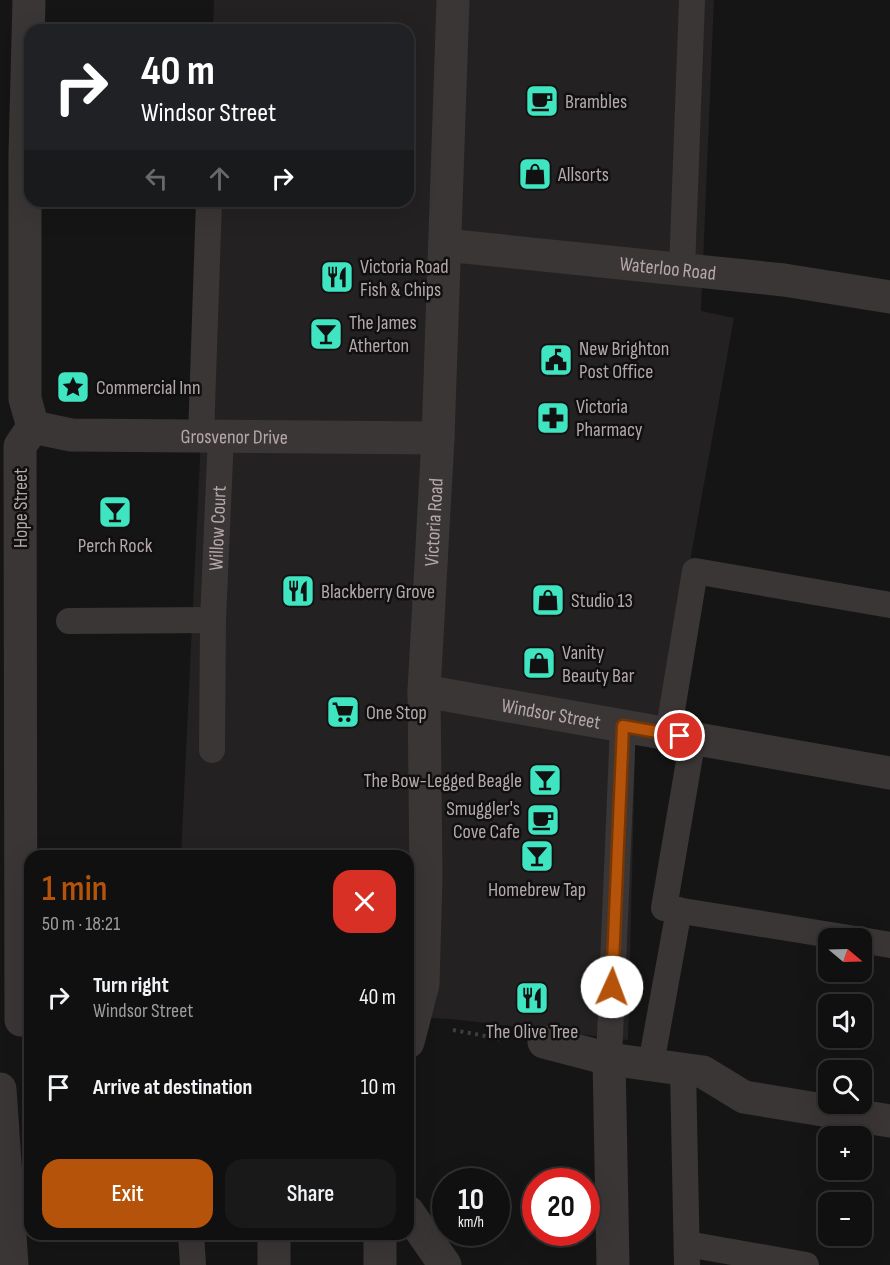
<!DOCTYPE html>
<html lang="en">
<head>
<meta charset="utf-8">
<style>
  :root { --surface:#101010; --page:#191919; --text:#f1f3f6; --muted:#9c9d9f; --line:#303030; --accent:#b45309 }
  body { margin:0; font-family:"Sofia Sans Condensed",sans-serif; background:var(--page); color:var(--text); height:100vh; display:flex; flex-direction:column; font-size:22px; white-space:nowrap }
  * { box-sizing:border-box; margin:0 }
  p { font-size:20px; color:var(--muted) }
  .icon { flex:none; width:33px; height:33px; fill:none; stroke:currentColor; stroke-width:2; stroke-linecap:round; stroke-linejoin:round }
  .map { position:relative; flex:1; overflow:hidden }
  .sheet { position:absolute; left:24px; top:850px; width:390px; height:390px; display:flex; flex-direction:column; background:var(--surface); border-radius:18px; box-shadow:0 6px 24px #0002,0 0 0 2px var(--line) }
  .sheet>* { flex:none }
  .top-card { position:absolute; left:24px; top:24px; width:390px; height:183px; border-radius:18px; box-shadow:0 6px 24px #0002,0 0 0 2px var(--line); background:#202124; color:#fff; overflow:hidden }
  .needle { width:39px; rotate:109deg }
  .tools { position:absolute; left:818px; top:928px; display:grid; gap:12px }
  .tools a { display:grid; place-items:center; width:54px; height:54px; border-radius:12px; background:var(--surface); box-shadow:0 6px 24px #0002,0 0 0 2px var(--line); font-size:30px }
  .speed { position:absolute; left:432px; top:1168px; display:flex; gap:12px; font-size:30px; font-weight:700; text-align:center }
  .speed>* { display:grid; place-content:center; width:78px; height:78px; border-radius:50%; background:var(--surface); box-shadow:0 6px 24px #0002,0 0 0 2px var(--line); line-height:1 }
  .speed small { font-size:15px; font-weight:400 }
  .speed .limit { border:9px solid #d22; background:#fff; color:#111 }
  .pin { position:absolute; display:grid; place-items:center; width:51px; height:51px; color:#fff; margin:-26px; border:3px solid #fff; border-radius:50%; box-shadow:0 2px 6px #0007 }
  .me { position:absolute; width:66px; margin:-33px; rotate:2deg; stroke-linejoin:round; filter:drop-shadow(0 0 4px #0008) }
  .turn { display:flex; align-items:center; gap:21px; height:126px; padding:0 18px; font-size:27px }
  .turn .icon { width:78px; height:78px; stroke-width:2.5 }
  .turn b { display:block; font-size:42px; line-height:51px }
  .lanes { display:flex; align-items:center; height:57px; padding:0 18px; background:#0003; justify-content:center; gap:30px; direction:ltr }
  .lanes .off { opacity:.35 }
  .round { display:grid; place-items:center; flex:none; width:63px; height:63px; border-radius:18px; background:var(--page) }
  .head { display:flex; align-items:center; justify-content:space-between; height:102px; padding:0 18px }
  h1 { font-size:36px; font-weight:600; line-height:45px; color:var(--accent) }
  .primary-button { display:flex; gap:12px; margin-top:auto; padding:12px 18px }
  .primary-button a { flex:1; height:69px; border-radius:18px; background:var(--accent); color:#fff; font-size:24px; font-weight:600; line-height:69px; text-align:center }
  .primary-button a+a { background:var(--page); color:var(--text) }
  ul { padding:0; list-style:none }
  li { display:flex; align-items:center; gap:18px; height:90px; padding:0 18px }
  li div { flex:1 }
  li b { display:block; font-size:22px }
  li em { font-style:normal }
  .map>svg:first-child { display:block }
  .built { fill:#232121 }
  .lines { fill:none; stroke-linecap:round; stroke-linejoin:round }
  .path { stroke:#423c3d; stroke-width:4; stroke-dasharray:3 4.5; stroke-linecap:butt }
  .lane { stroke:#3b3636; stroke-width:26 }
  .street { stroke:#3b3636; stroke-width:33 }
  .route-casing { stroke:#753606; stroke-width:15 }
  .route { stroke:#b45309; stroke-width:10 }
  .labels { text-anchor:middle; stroke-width:5; stroke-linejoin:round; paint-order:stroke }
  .poi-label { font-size:20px; fill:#b5a8aa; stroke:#111010; text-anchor:start }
  .street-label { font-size:20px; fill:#b5a8aa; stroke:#111010 }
</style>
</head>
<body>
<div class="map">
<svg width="890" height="1265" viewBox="0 0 890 1265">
  <rect width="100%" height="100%" fill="#161515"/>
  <path class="built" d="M214 0H714L701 311 734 318 662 716 636 713 628 1040 451 1019 408 1017V856H181L203 396 208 201H408V30H213Z"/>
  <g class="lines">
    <path class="path" d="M453 1030 502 1039"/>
    <g class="lane">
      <path d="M682 269 692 0"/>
      <path d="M201 436 209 201"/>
      <path d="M69 621 213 620"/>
      <path d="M668 734 695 571 890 605"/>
      <path d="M693 738 664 908 855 939"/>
      <path id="s1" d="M212 750 213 620 221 436"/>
      <path d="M861 940 890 945"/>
      <path d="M609 1059 623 726"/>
      <path d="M651 1064 679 910"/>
      <path d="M683 1070 687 1265"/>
      <path d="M191 1234 193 1265"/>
      <path d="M687 1244 806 1265"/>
    </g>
    <g class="street">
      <path id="s2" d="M445 245 784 280 890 297"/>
      <path id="s3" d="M33 427 71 435 438 438"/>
      <path id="s4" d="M424 691 890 773"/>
      <path d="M21 1020 20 446 33 427 25 399V156L29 0"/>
      <path id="s5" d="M408 1042 423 984 426 878 424 691 438 438 453 0"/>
      <path d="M544 1042 609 1059 613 1265"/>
      <path d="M609 1059 703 1072 744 1097 890 1121"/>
      <path d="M0 1089 12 1265"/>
      <path d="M408 1212 445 1265"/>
      <path d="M274 1265V1234"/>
      <path d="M380 1265V1234"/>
    </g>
  </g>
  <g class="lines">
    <defs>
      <path id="route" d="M612 987 623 726 680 736"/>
    </defs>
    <use href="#route" class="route-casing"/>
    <use href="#route" class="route"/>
  </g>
  <defs>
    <symbol id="cafe-square" viewBox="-11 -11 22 22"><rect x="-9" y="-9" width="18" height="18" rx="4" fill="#3fe4c1" stroke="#111010"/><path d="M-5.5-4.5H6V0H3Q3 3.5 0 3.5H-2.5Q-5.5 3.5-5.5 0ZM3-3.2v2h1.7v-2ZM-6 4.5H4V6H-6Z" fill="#111"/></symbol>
    <symbol id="shop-square" viewBox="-11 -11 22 22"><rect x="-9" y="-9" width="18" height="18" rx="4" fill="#3fe4c1" stroke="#111010"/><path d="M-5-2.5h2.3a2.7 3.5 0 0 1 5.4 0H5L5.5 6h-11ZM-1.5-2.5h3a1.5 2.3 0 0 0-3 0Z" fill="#111"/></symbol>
    <symbol id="restaurant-square" viewBox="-11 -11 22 22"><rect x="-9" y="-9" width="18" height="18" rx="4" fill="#3fe4c1" stroke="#111010"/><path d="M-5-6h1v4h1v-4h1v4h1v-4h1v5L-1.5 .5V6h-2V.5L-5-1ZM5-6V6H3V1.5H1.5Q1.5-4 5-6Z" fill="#111"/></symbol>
    <symbol id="bar-square" viewBox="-11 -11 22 22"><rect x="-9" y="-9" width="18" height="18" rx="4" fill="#3fe4c1" stroke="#111010"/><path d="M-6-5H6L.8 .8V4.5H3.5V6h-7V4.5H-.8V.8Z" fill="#111"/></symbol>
    <symbol id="civic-square" viewBox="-11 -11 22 22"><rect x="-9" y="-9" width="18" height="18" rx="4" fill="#3fe4c1" stroke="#111010"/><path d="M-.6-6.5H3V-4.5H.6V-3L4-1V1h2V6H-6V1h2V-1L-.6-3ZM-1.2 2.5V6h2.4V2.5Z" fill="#111"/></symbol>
    <symbol id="sight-square" viewBox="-11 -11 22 22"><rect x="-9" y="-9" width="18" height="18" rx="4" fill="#3fe4c1" stroke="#111010"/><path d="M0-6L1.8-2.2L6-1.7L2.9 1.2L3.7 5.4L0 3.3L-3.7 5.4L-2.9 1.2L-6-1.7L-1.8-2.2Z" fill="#111"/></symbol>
    <symbol id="pharmacy-square" viewBox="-11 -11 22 22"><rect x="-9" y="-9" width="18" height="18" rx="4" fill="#3fe4c1" stroke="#111010"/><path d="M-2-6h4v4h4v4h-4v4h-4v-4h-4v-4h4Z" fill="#111"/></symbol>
    <symbol id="supermarket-square" viewBox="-11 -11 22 22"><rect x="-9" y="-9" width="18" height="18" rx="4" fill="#3fe4c1" stroke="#111010"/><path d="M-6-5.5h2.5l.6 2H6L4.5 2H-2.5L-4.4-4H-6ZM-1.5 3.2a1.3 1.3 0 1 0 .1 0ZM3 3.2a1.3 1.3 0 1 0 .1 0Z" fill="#111"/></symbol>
  </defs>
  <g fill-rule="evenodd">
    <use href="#cafe-square" x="523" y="82" width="38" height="38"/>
    <use href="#shop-square" x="516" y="155" width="38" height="38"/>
    <use href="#restaurant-square" x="318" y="258" width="38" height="38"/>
    <use href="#bar-square" x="307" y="315" width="38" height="38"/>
    <use href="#civic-square" x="537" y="341" width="38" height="38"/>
    <use href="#sight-square" x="54" y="368" width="38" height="38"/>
    <use href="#pharmacy-square" x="534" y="399" width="38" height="38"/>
    <use href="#bar-square" x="96" y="493" width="38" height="38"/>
    <use href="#restaurant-square" x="279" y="572" width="38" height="38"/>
    <use href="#shop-square" x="529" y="581" width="38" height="38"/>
    <use href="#shop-square" x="520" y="644" width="38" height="38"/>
    <use href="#supermarket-square" x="324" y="693" width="38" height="38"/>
    <use href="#bar-square" x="526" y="761" width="38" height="38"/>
    <use href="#cafe-square" x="524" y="801" width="38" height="38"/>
    <use href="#bar-square" x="518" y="837" width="38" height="38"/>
    <use href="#restaurant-square" x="513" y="979" width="38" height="38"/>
  </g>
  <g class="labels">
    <g class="poi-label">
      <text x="565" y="108">Brambles</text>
      <text x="558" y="181">Allsorts</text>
      <text x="360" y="273">Victoria Road<tspan x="360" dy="23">Fish &amp; Chips</tspan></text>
      <text x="349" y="329">The James<tspan x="349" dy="23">Atherton</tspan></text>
      <text x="579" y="355">New Brighton<tspan x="579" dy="23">Post Office</tspan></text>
      <text x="96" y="394">Commercial Inn</text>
      <text x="576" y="413">Victoria<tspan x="576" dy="23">Pharmacy</tspan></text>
      <text x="115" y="552" text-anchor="middle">Perch Rock</text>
      <text x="321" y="598">Blackberry Grove</text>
      <text x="571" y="607">Studio 13</text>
      <text x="562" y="659">Vanity<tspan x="562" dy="23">Beauty Bar</tspan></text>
      <text x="366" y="719">One Stop</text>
      <text x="522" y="787" text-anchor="end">The Bow-Legged Beagle</text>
      <text x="520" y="815" text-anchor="end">Smuggler's<tspan x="520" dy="23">Cove Cafe</tspan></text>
      <text x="537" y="896" text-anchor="middle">Homebrew Tap</text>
      <text x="532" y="1038" text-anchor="middle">The Olive Tree</text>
    </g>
    <g class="street-label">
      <text dy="7" stroke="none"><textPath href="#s2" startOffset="224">Waterloo Road</textPath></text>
      <text dy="7" stroke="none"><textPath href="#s3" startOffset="202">Grosvenor Drive</textPath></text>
      <text transform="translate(20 508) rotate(-90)" y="7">Hope Street</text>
      <text dy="7" stroke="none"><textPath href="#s5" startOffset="522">Victoria Road</textPath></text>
      <text dy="7" stroke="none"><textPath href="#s1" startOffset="222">Willow Court</textPath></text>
      <text dy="7" stroke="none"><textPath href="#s4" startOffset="129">Windsor Street</textPath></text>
    </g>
  </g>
</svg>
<div class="tools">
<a><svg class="needle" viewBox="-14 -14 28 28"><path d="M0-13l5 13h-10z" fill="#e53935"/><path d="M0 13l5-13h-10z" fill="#9c9d9f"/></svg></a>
<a><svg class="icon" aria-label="sound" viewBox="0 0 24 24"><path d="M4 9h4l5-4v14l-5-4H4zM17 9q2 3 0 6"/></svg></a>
<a><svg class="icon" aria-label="search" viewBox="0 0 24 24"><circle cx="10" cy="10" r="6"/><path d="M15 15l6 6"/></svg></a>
<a>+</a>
<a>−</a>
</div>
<div class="speed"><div>10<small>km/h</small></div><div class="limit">20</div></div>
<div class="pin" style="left:680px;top:736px;background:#d93025"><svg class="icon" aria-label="arrive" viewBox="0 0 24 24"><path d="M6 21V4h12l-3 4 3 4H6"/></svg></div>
<svg class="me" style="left:612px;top:987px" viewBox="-20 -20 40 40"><circle r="19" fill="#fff"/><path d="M0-13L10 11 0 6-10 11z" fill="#b45309"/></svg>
<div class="top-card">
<div class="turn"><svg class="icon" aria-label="right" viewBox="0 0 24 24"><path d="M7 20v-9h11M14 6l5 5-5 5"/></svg><div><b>40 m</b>Windsor Street</div></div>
<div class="lanes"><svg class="icon off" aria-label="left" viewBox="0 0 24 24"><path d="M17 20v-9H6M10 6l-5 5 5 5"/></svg><svg class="icon off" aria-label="ahead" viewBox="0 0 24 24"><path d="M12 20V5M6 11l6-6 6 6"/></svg><svg class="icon" aria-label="right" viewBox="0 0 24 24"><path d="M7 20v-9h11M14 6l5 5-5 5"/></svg></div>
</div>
<section class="sheet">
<div class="head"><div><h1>1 min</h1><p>50 m · 18:21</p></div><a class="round" style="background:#d93025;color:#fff"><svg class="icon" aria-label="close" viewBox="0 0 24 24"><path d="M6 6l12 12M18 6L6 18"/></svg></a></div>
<ul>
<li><svg class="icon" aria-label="right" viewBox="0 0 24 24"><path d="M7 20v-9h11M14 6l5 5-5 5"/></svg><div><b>Turn right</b><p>Windsor Street</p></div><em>40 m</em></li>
<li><svg class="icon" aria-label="arrive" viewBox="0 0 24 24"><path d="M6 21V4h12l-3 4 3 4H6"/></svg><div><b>Arrive at destination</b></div><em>10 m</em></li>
</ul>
<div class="primary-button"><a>Exit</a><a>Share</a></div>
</section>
</div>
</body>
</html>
